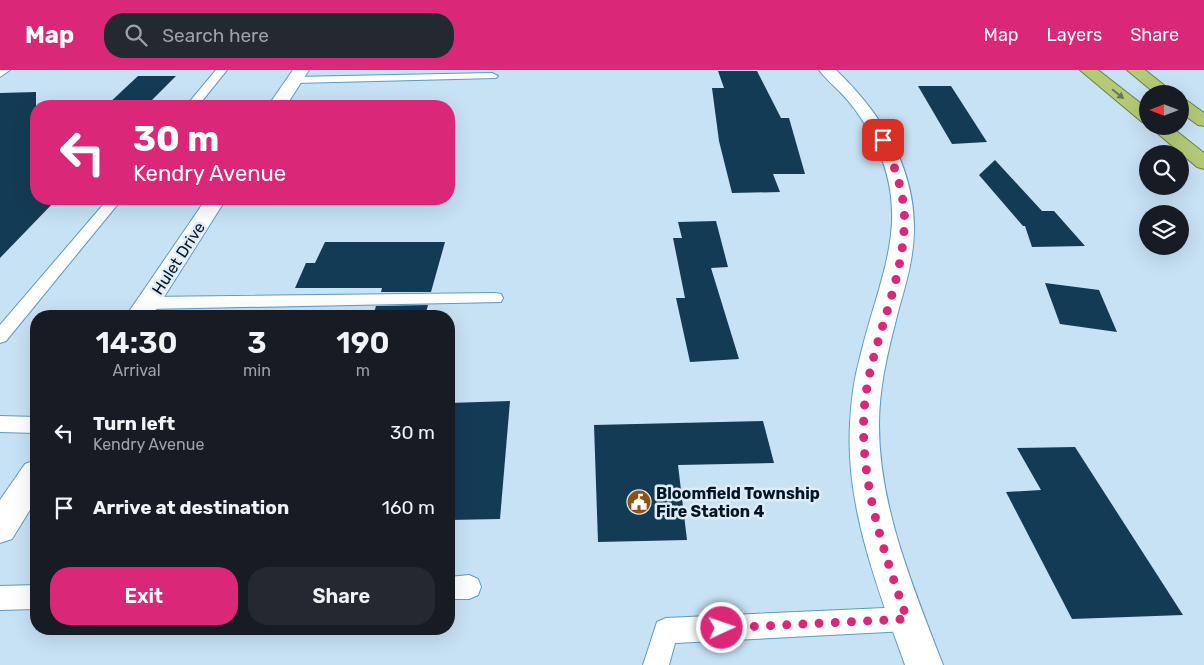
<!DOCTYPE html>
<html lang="en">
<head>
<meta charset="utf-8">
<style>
  :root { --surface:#171b24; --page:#242831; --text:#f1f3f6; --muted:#9ea1a6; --accent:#db2777 }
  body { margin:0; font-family:Rubik,sans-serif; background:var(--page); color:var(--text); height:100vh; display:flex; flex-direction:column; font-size:19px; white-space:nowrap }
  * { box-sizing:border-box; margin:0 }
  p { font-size:16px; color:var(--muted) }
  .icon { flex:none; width:28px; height:28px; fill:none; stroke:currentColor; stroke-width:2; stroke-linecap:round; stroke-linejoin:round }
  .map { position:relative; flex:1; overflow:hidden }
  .details { position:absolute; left:30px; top:240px; width:425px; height:325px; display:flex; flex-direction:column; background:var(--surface); border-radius:20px; box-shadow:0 5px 20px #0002 }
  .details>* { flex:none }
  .top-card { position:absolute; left:30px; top:30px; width:425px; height:105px; border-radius:20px; box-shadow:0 5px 20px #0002; background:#db2777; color:#fff; overflow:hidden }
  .needle { width:32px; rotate:270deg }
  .fabs { position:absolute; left:1139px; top:15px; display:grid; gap:10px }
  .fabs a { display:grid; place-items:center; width:50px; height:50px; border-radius:50%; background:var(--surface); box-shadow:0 5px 20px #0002; font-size:25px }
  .pin { position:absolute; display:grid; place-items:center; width:42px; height:42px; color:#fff; margin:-21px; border-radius:10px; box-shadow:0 2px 8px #0006 }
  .me { position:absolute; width:55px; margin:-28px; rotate:87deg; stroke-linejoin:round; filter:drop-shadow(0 0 4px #0008) }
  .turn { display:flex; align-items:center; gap:18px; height:105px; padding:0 20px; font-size:22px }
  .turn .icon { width:65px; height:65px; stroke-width:2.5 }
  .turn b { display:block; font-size:35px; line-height:42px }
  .eta { display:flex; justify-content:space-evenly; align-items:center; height:85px; text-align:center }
  .eta b { font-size:30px; font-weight:600; line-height:35px }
  .primary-button { display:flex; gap:10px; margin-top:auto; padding:10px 20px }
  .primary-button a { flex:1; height:58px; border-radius:20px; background:var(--accent); color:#fff; font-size:20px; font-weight:600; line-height:58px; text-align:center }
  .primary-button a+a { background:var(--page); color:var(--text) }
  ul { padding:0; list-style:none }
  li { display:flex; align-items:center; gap:15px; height:75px; padding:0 20px }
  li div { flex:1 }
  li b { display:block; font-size:19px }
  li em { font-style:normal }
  header { display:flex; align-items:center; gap:30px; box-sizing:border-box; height:70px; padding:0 25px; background:var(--accent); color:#fff }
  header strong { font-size:24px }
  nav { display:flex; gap:28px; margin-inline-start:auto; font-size:18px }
  .search { width:350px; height:45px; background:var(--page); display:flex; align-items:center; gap:12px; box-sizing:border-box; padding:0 18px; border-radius:20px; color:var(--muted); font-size:19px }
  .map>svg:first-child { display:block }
  .building { fill:#143b55 }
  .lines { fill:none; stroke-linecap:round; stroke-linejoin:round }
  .service-casing { stroke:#5a9bca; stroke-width:2 }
  .minor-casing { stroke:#5a9bca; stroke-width:2 }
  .trunk-casing { stroke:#698345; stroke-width:2 }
  .service { fill:#fff; fill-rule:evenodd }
  .minor { fill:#fff; fill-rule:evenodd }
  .trunk { fill:#b4ca77; fill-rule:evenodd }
  .oneway { fill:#637953 }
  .route { stroke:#db2777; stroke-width:9; stroke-dasharray:0 16.2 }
  .labels { text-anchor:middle; stroke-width:5; stroke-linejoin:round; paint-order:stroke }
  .street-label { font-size:16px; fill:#001628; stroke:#dfecf6 }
  .poi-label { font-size:16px; font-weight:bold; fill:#001628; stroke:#dfecf6; text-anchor:start }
</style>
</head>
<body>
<header>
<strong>Map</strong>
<div class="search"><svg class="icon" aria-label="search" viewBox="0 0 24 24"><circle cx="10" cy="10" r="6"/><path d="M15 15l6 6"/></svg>Search here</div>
<nav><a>Map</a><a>Layers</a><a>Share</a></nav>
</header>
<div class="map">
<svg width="1204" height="595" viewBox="0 0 1204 595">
  <rect width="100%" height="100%" fill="#c7e1f5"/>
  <g class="building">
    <path d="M718 1H757L781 48H789L805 104H773L780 122 732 123 719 71 712 18H724Z"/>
    <path d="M138 6H176L146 36H106Z"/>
    <path d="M918 16H951L987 72 952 74Z"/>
    <path d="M36 22V129H57L0 188V23Z"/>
    <path d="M995 90 1042 141H1054L1085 176 1032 177 1025 156H1023L979 105Z"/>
    <path d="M716 151 728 197 711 198 739 289 690 292 676 228H685L673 168H682L678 152Z"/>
    <path d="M325 172H445L431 222H381L382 218H295L306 193H315Z"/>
    <path d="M1045 213 1099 220 1117 262 1060 254Z"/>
    <path d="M428 235 425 246H373L376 236Z"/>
    <path d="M510 331 500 449 449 450V333Z"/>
    <path d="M763 351 774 393 678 395 687 470 598 472 594 355Z"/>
    <path d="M1075 377 1183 545 1072 549 1006 422 1041 420 1017 378Z"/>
  </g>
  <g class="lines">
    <defs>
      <g id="service">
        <path d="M0 0H10L0 7Z"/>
        <path d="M216 0H227L198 36H186Z"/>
        <path d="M492 3 498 6 496 8 295 13 289 10 295 7Z"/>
        <path d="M108 129H122L6 271 0 273V255Z"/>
        <path d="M495 223 501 224 503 228 501 232 148 239 142 237 139 233 142 229 148 227Z"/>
        <path d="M0 346 36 347V363L0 362Z"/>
        <path d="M469 505 478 509 481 517 478 525 469 529H449V507Z"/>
        <path d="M36 515V539L0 540V516Z"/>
        <path d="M907 537 916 540 920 549 916 558 907 561 675 573 669 595H643L657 552 666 548Z"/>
      </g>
      <g id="minor">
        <path d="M293 0H309L286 36H268Z"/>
        <path d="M819 0H836C887 49 923 111 912 184 909 207 901 229 896 250 887 285 879 319 879 355 879 438 914 519 943 595H905C878 519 845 436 850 354 851 331 854 309 860 287 880 203 916 146 869 61 861 47 851 33 840 22 833 15 825 8 819 0Z"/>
        <path d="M206 129H226L152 246H126Z"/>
        <path d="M36 390V430L12 469 0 473V430L25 394Z"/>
      </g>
      <g id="trunk">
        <path d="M1080 0H1098L1148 39V53L1142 52Z"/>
        <path d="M1127 0H1145L1175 24H1156Z"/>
        <path d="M1180 29 1186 30 1204 43V56L1198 55 1180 42Z"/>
        <path d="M1149 56H1170L1204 83V99L1197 97Z"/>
      </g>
    </defs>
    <use href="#service" class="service-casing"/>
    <use href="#minor" class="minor-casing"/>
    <use href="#trunk" class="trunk-casing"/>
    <use href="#service" class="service"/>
    <use href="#minor" class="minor"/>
    <use href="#trunk" class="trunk"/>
  </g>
  <defs><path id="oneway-solid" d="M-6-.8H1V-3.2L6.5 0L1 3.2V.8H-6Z" transform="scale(1.25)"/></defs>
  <use class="oneway" href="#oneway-solid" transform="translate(1118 24) rotate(39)"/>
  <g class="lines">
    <path class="route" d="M722 558 907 549C884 482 860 414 864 342 868 280 900 223 904 161 907 130 896 98 883 70"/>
  </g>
  <defs>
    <symbol id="civic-disc" viewBox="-11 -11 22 22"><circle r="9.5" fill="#8e5311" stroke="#dfecf6"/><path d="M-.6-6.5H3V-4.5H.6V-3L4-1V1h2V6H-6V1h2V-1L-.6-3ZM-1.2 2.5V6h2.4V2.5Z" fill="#fff"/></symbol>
  </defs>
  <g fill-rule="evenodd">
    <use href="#civic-disc" x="625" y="418" width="28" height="28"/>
  </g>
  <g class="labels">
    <g class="street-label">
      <text transform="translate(178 188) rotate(-57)" y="6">Hulet Drive</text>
    </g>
    <g class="poi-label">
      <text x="656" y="429">Bloomfield Township<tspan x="656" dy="18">Fire Station 4</tspan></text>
    </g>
  </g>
</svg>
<div class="fabs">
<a><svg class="needle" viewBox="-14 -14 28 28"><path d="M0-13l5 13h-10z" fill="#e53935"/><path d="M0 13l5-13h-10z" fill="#9ea1a6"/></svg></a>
<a><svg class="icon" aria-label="search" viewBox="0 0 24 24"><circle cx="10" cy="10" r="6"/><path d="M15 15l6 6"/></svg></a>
<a><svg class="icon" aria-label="layers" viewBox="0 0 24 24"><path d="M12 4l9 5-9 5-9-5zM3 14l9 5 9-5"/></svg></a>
</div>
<div class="pin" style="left:883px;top:70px;background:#d93025"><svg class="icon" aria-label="arrive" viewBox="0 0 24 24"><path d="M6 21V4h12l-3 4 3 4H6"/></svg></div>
<svg class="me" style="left:722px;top:558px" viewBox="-20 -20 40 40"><circle r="17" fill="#db2777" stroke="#fff" stroke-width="3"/><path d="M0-11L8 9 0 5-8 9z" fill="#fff"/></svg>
<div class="top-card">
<div class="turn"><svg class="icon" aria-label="left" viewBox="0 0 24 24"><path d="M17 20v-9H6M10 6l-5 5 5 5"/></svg><div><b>30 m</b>Kendry Avenue</div></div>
</div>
<section class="details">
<div class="eta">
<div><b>14:30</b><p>Arrival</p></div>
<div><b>3</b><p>min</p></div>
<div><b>190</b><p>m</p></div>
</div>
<ul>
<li><svg class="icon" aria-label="left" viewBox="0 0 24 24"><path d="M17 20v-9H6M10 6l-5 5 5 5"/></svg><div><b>Turn left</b><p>Kendry Avenue</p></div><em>30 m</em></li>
<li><svg class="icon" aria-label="arrive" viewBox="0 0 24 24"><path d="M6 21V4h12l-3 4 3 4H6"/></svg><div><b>Arrive at destination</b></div><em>160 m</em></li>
</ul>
<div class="primary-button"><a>Exit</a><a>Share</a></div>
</section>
</div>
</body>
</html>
